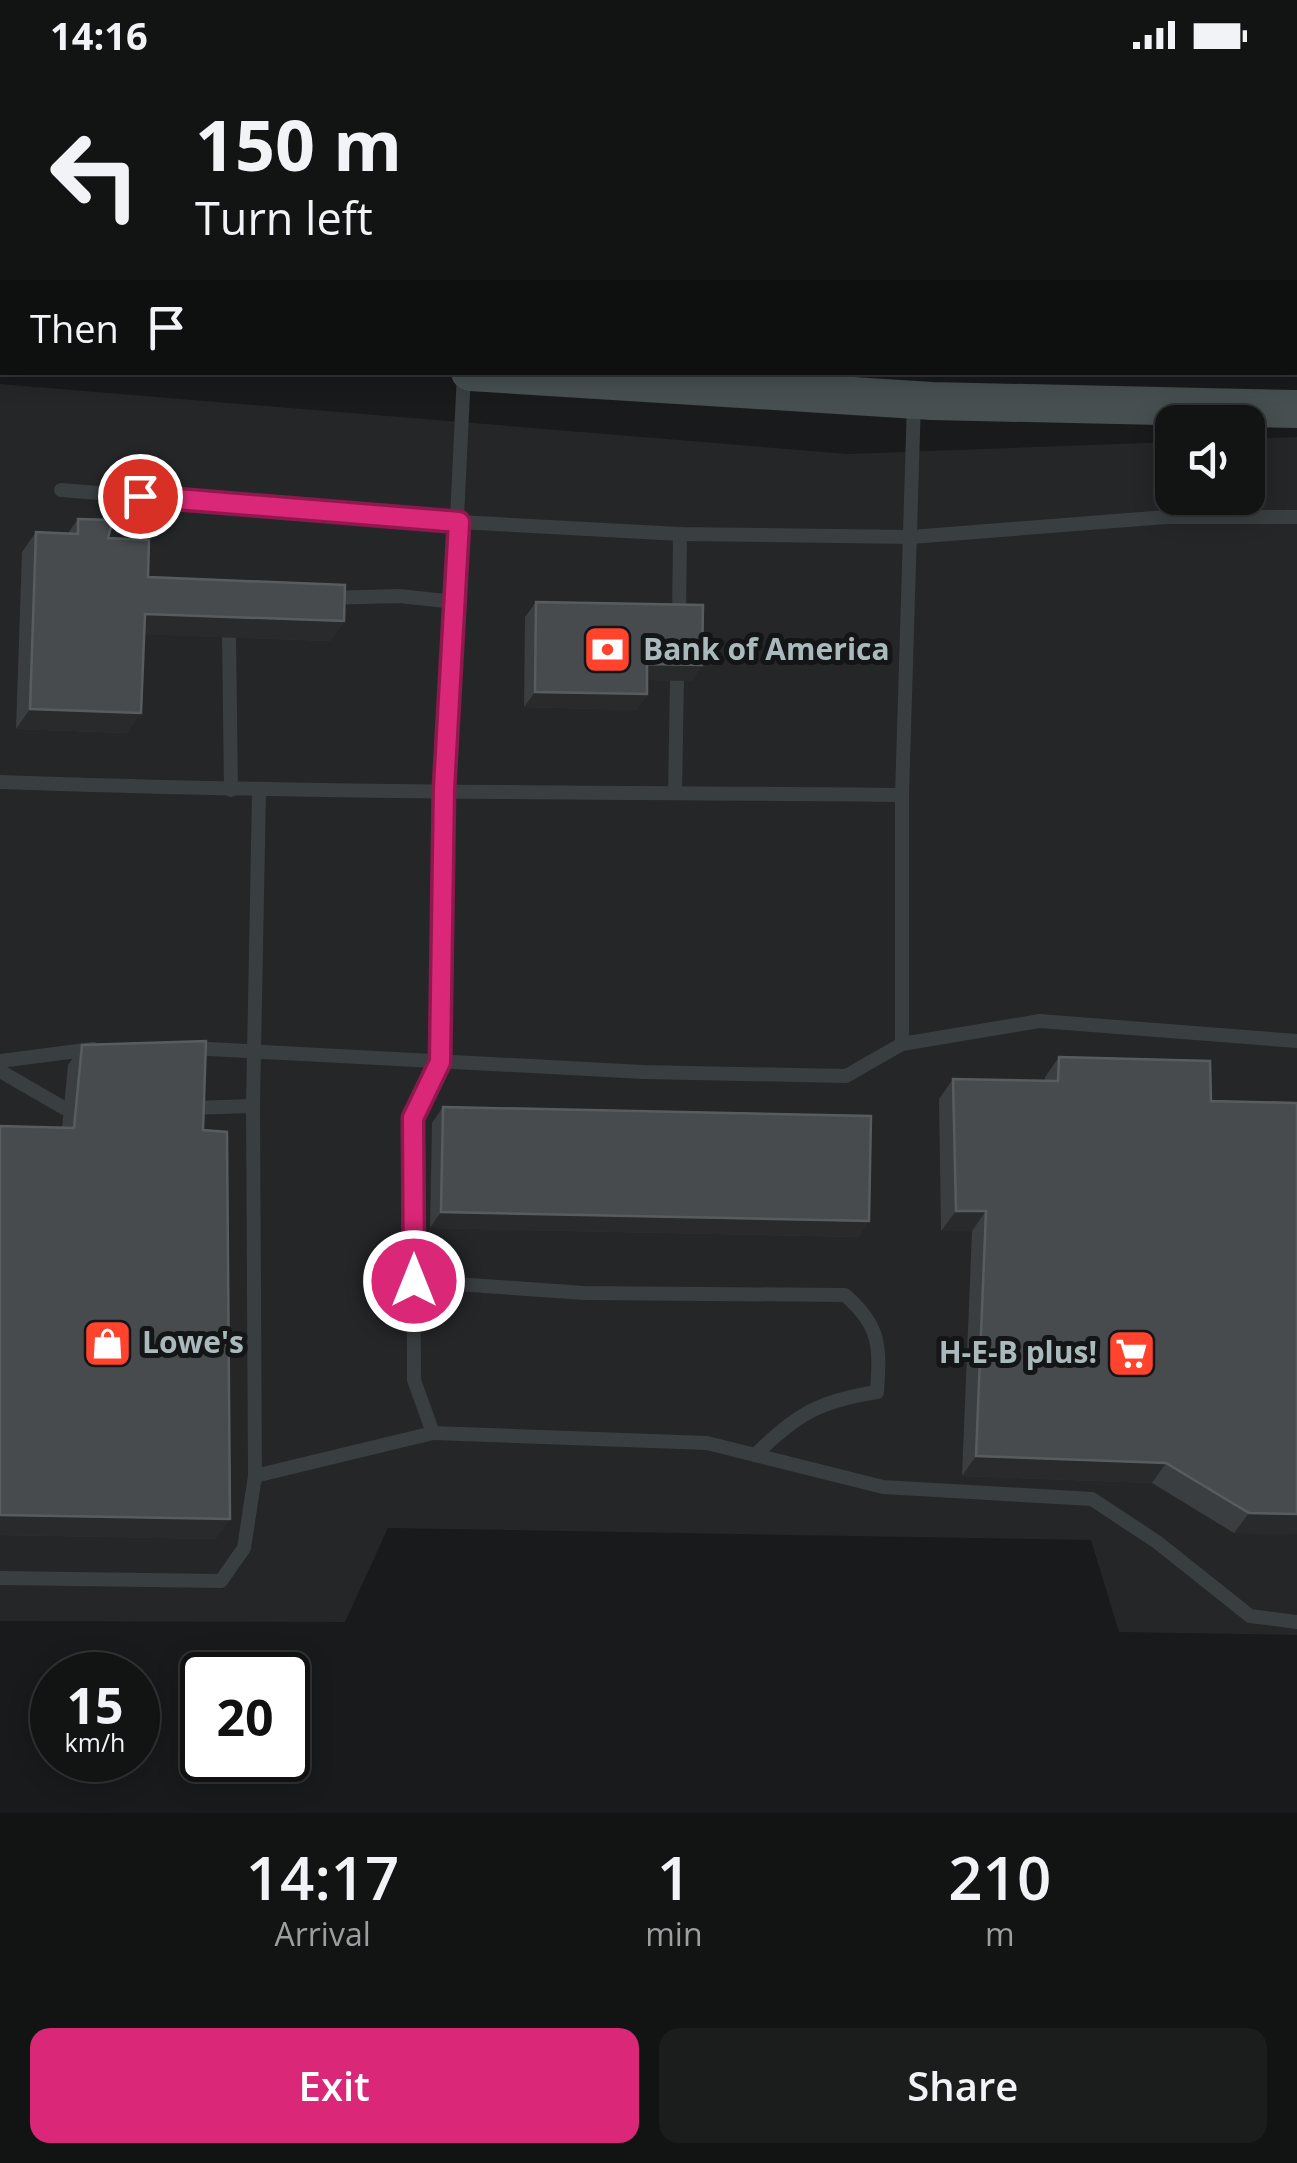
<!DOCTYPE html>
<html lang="en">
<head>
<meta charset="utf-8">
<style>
  :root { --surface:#121414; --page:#1b1d1d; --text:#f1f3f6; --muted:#9c9ea0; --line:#313334; --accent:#db2777 }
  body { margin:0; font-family:"Open Sans",sans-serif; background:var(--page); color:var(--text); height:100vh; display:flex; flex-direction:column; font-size:38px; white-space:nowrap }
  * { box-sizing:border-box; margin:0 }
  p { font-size:32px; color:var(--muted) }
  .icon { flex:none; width:55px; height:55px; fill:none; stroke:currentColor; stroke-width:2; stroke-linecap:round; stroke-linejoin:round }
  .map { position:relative; height:1743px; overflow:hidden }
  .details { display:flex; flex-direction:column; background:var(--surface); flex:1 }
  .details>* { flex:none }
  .top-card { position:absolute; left:0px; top:0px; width:1298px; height:305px; box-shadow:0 5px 25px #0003,0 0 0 2px var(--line); background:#121414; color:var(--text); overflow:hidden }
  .buttons { position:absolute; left:1155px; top:335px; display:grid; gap:20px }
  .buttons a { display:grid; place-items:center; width:110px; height:110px; border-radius:20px; background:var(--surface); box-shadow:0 5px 25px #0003,0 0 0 2px var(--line); font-size:50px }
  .speed { position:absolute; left:30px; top:1582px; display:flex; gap:20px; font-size:50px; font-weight:700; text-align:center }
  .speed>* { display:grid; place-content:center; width:130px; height:130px; border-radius:50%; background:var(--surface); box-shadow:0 5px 25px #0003,0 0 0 2px var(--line); line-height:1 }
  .speed small { font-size:25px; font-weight:400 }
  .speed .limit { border:5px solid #111; border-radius:15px; background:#fff; color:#111 }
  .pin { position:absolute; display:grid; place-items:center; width:85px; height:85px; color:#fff; margin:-42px; border:5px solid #fff; border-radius:50%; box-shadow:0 2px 10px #0007 }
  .me { position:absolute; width:110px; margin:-55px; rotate:0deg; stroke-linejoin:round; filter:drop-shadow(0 0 8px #0008) }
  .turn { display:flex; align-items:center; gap:35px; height:210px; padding:0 30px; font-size:45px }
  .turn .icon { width:130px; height:130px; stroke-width:2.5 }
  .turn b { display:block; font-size:70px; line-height:85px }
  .then { display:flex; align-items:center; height:95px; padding:0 30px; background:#0003; gap:20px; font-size:38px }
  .eta { display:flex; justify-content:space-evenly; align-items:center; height:170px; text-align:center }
  .eta b { font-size:60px; font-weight:600; line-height:70px }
  .primary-button { display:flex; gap:20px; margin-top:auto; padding:20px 30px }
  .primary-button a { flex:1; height:115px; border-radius:20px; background:var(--accent); color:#fff; font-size:40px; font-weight:600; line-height:115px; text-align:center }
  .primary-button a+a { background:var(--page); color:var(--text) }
  .status { display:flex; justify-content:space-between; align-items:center; height:70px; padding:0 50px; background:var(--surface); direction:ltr }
  .status svg { height:28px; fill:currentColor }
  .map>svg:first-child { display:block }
  .built { fill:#242628 }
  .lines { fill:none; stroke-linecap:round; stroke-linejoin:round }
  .lane { stroke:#393e40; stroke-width:14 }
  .secondary { stroke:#474f50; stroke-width:38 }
  .highway { stroke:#656f72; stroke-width:50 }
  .wall { fill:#3b3e40 }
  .shaded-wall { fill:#282a2c }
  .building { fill:#474b4e; stroke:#575d5f; stroke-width:2.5 }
  .route-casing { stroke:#8e194d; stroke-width:25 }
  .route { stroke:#db2777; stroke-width:18 }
  .labels { text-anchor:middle; stroke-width:10; stroke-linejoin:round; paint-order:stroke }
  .poi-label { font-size:30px; font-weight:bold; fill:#aab9bc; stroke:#131516; text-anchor:start }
</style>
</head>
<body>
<div class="status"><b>14:16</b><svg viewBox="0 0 49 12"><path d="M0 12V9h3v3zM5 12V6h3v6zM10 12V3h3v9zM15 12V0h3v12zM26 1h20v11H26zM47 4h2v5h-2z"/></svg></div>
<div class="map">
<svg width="1297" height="1743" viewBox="0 0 1297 1743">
  <rect width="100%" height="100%" fill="#181a1b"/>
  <path class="built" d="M0 314 848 384 1172 372V428H1248V369L1297 367V1565L1119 1562 1091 1470 388 1458 345 1552 0 1551Z"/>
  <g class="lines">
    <g class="lane">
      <path d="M61 420 459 452 680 464 911 467 1166 447H1297"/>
      <path d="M327 528 399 526 455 532"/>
      <path d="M679 550 680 464"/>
      <path d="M229 567 231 720"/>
      <path d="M0 712C300 723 601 722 902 725L914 331"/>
      <path d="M675 722 677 610"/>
      <path d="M902 725V974"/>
      <path d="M190 978 643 1002 846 1006 902 974 1040 951 1297 971"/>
      <path d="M0 991 93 979"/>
      <path d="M0 1001 64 1038"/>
      <path d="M190 1038 253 1036"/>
      <path d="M414 1211 584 1223 845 1225C881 1256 880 1277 877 1322 819 1331 797 1344 755 1385"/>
      <path d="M433 1363 707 1373 883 1417 1092 1429 1157 1472 1250 1546 1297 1552"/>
      <path d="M255 1406 433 1363 414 1310 413 1048 441 992 444 718 464 303"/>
      <path d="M0 1508 221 1511 244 1478 255 1406 253 1036 259 722"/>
    </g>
    <g class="secondary">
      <path d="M0 270H2"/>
      <path d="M470 302 932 331 1297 339"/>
    </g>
    <g class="highway">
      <path d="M724 0 745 2"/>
      <path d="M1295 33H1297"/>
      <path d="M0 38H2"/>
      <path d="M1295 118H1297"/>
      <path d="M0 132H2"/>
      <path d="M1295 175H1297"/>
    </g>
  </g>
  <g class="wall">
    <path d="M78 449 108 468 148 507 344 551 330 571 144 564 127 663 16 659 22 482 36 462 68 463Z"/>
    <path d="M536 532 702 595 691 611 647 610V624L636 640 524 637 525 547Z"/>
    <path d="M82 975 203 1060 216 1469 0 1465V1056L62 1058 68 995Z"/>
    <path d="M1059 987 1211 1031 1297 1033V1464L1234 1463 1152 1413 962 1406 972 1161H941L939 1029 953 1009 1045 1011V1007Z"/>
    <path d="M443 1037 869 1151 858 1167 430 1158 432 1053Z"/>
  </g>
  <g class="shaded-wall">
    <path d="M145 544 344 551 330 571 131 564Z"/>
    <path d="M647 594 702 595 691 611 636 610Z"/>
    <path d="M535 622 647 624 636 640 524 637Z"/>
    <path d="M30 639 141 643 127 663 16 659Z"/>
    <path d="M956 1141H986L972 1161H941Z"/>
    <path d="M441 1142 869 1151 858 1167 430 1158Z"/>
    <path d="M976 1386 1166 1393 1152 1413 962 1406Z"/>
    <path d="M1249 1443 1297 1444V1464L1234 1463Z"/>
    <path d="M0 1445 230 1449 216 1469 0 1465Z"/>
  </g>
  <g class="building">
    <path d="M78 449 113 450 108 468 149 470 148 507 345 515 344 551 145 544 141 643 30 639 36 462 78 464Z"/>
    <path d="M536 532 703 535 702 595 647 594V624L535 622Z"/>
    <path d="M206 971 203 1060 227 1062 230 1449 0 1445V1056L74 1058 82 975Z"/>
    <path d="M1059 987 1210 991 1211 1031 1297 1033V1444L1249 1443 1166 1393 976 1386 986 1141H956L953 1009 1058 1011Z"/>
    <path d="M443 1037 871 1046 869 1151 441 1142Z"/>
  </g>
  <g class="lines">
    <defs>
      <path id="route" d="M140 426 459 452 444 718 440 992 413 1048 414 1211"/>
    </defs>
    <use href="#route" class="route-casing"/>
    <use href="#route" class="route"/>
  </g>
  <defs>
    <symbol id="bank-square" viewBox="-11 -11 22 22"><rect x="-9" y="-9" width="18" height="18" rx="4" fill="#ff432c" stroke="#131516"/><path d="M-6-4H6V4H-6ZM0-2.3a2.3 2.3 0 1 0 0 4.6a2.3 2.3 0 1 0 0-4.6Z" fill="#fff"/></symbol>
    <symbol id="shop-square" viewBox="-11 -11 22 22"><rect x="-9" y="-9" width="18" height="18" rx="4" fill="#ff432c" stroke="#131516"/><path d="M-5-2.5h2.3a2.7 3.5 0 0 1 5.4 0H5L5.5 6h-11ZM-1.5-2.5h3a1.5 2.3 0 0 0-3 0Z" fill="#fff"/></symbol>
    <symbol id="supermarket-square" viewBox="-11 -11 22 22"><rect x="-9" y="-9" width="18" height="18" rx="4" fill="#ff432c" stroke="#131516"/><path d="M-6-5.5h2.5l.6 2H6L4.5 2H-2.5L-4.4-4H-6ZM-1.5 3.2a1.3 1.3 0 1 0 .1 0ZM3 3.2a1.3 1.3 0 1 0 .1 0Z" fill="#fff"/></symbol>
  </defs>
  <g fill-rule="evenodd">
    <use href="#bank-square" x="580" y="552" width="55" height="55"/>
    <use href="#shop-square" x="80" y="1246" width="55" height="55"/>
    <use href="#supermarket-square" x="1104" y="1256" width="55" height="55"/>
  </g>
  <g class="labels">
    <g class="poi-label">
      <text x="643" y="590">Bank of America</text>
      <text x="142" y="1283">Lowe's</text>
      <text x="1097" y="1293" text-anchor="end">H-E-B plus!</text>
    </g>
  </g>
</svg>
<div class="buttons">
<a><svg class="icon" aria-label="sound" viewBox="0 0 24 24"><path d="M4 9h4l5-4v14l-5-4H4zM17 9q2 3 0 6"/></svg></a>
</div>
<div class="speed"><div>15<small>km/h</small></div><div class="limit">20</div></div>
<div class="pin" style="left:140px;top:426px;background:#d93025"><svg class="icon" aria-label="arrive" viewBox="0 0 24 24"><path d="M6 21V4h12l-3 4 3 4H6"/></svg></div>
<svg class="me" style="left:414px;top:1211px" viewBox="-20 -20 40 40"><circle r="17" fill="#db2777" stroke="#fff" stroke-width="3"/><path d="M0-11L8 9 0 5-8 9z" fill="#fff"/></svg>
<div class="top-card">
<div class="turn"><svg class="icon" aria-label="left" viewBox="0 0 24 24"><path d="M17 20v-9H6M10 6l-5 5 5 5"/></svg><div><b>150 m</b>Turn left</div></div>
<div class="then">Then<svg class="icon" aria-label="arrive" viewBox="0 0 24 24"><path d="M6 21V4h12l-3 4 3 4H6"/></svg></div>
</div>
</div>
<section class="details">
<div class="eta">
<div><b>14:17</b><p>Arrival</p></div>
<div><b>1</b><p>min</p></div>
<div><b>210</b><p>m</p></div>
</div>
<div class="primary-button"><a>Exit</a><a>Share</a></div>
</section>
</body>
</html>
